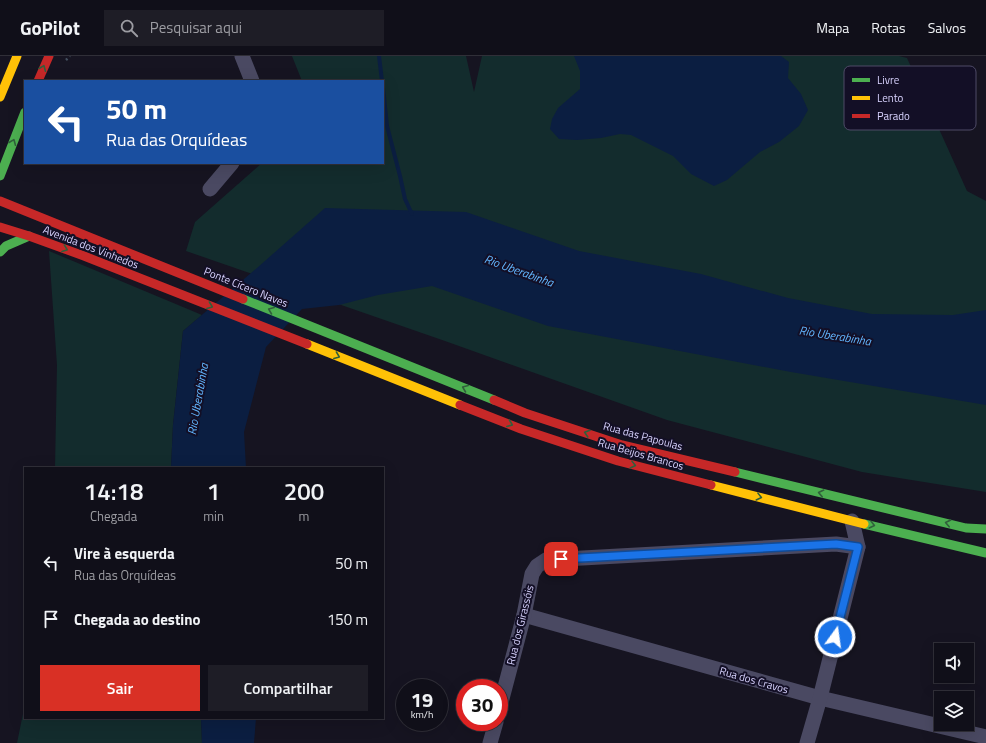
<!DOCTYPE html>
<html lang="pt">
<head>
<meta charset="utf-8">
<style>
  :root { --surface:#100f19; --page:#1e1d26; --text:#f1f3f6; --muted:#9c9ca2; --line:#302f38; --accent:#d93025 }
  body { margin:0; font-family:"Titillium Web",sans-serif; background:var(--page); color:var(--text); height:100vh; display:flex; flex-direction:column; font-size:15px; white-space:nowrap }
  * { box-sizing:border-box; margin:0 }
  p { font-size:13px; color:var(--muted) }
  .icon { flex:none; width:22px; height:22px; fill:none; stroke:currentColor; stroke-width:2; stroke-linecap:round; stroke-linejoin:round }
  .map { position:relative; flex:1; overflow:hidden }
  .details { position:absolute; left:24px; top:411px; width:360px; height:252px; display:flex; flex-direction:column; background:var(--surface); border-radius:0px; box-shadow:0 4px 16px #0002,0 0 0 1px var(--line) }
  .details>* { flex:none }
  .banner { position:absolute; left:24px; top:24px; width:360px; height:84px; border-radius:0px; box-shadow:0 4px 16px #0002,0 0 0 1px var(--line); background:#1a4fa0; color:#fff; overflow:hidden }
  .buttons { position:absolute; left:934px; top:587px; display:grid; gap:8px }
  .buttons a { display:grid; place-items:center; width:40px; height:40px; border-radius:0px; background:var(--surface); box-shadow:0 4px 16px #0002,0 0 0 1px var(--line); font-size:20px }
  .speed { position:absolute; left:396px; top:623px; display:flex; gap:8px; font-size:20px; font-weight:700; text-align:center }
  .speed>* { display:grid; place-content:center; width:52px; height:52px; border-radius:50%; background:var(--surface); box-shadow:0 4px 16px #0002,0 0 0 1px var(--line); line-height:1 }
  .speed small { font-size:10px; font-weight:400 }
  .speed .limit { border:6px solid #d22; background:#fff; color:#111 }
  .pin { position:absolute; display:grid; place-items:center; width:34px; height:34px; color:#fff; margin:-17px; border-radius:8px; box-shadow:0 2px 6px #0006 }
  .me { position:absolute; width:44px; margin:-22px; rotate:14deg; stroke-linejoin:round; filter:drop-shadow(0 0 3px #0008) }
  .turn { display:flex; align-items:center; gap:14px; height:84px; padding:0 16px; font-size:18px }
  .turn .icon { width:52px; height:52px; stroke-width:2.5 }
  .turn b { display:block; font-size:28px; line-height:34px }
  .eta { display:flex; justify-content:space-evenly; align-items:center; height:68px; text-align:center }
  .eta b { font-size:24px; font-weight:600; line-height:28px }
  .cta { display:flex; gap:8px; margin-top:auto; padding:8px 16px }
  .cta a { flex:1; height:46px; border-radius:0px; background:var(--accent); color:#fff; font-size:16px; font-weight:600; line-height:46px; text-align:center }
  .cta a+a { background:var(--page); color:var(--text) }
  ul { padding:0; list-style:none }
  li { display:flex; align-items:center; gap:12px; height:56px; padding:0 16px }
  li div { flex:1 }
  li b { display:block; font-size:15px }
  li em { font-style:normal }
  header { display:flex; align-items:center; gap:24px; box-sizing:border-box; height:56px; padding:0 20px; background:var(--surface); border-bottom:1px solid var(--line) }
  header strong { font-size:19px }
  nav { display:flex; gap:22px; margin-inline-start:auto; font-size:14px }
  .search { width:280px; height:36px; background:var(--page); display:flex; align-items:center; gap:10px; box-sizing:border-box; padding:0 14px; border-radius:0px; color:var(--muted); font-size:15px }
  .map>svg:first-child { display:block }
  .green { fill:#132c2d }
  .water { fill:#0b1e41 }
  .lines { fill:none; stroke-linecap:round; stroke-linejoin:round }
  .stream { stroke:#0b1e41; stroke-width:4 }
  .path { stroke:#44505f; stroke-width:2.5; stroke-dasharray:2 3; stroke-linecap:butt }
  .street { stroke:#4a4962; stroke-width:15 }
  .fast { stroke:#4caf50; stroke-width:9 }
  .slow { stroke:#ffc107; stroke-width:9 }
  .jam { stroke:#c62828; stroke-width:9 }
  .oneway { stroke:#305f3b }
  .route-casing { stroke:#114b97; stroke-width:10 }
  .route { stroke:#1a73e8; stroke-width:7 }
  .labels { text-anchor:middle; stroke-width:4; stroke-linejoin:round; paint-order:stroke }
  .street-label { font-size:11px; fill:#d9d4ff; stroke:#130f26 }
  .water-label { font-size:12px; font-style:italic; fill:#62b6ff; stroke:#130f26 }
  .key { fill:#130f26; stroke:#4e4a67; stroke-width:1 }
  .key-label { font-size:11px; fill:#d9d4ff }
</style>
</head>
<body>
<header>
<strong>GoPilot</strong>
<div class="search"><svg class="icon" aria-label="search" viewBox="0 0 24 24"><circle cx="10" cy="10" r="6"/><path d="M15 15l6 6"/></svg>Pesquisar aqui</div>
<nav><a>Mapa</a><a>Rotas</a><a>Salvos</a></nav>
</header>
<div class="map">
<svg width="986" height="687" viewBox="0 0 986 687">
  <rect width="100%" height="100%" fill="#161421"/>
  <g class="green">
    <path d="M292 0H466L474 36 482 0H899L907 2 967 135 986 145V436L862 416 667 364 445 285 186 195 195 166 262 107H383V25H302Z"/>
    <path d="M49 195 202 259 183 275 173 369 171 412H55L57 309Z"/>
    <path d="M25 648V662H201L202 687H17Z"/>
  </g>
  <g class="water">
    <path d="M574 0H781L789 6 788 22 801 38 808 54 799 70 779 86 760 96 727 124 714 130 691 118 673 100 631 79 620 78 601 82 577 84 559 83 550 73 552 63 558 52 580 33V15Z"/>
    <path d="M325 152 466 156 579 195 701 218 788 242 872 258 953 259 986 254V349L791 316 548 270 432 230 378 239 339 249 302 253 266 291 244 376 246 412H171L173 369 183 275 257 212Z"/>
    <path d="M201 662H256L254 687H202Z"/>
  </g>
  <g class="lines">
    <g class="stream">
      <path d="M379 0 382 25"/>
      <path d="M383 32 387 70 400 120 405 143 412 158"/>
    </g>
    <path class="path" d="M66 4 70 0"/>
    <g class="street">
      <path d="M242 0 252 25"/>
      <path d="M210 133 232 107"/>
      <path d="M524 559 820 642 986 681"/>
      <path d="M499 654 524 559 532 518 537 510 546 504 836 488 858 491"/>
      <path d="M490 687 496 666"/>
      <path d="M807 687 820 642 858 491 852 465"/>
    </g>
    <g class="fast">
      <path d="M0 120 25 56"/>
      <path d="M0 196 6 190 29 180"/>
      <path d="M243 243 494 344"/>
      <path d="M735 416 966 472 986 473"/>
      <path d="M864 468 986 497"/>
    </g>
    <g class="slow">
      <path d="M0 41 17 0"/>
      <path d="M307 288 460 349"/>
      <path d="M711 429 864 468"/>
    </g>
    <g class="jam">
      <path d="M38 25 49 0"/>
      <path d="M0 145 243 243"/>
      <path d="M0 171 29 180 84 200 307 288"/>
      <path d="M494 344 525 357 622 389 735 416"/>
      <path d="M460 349 521 373 618 405 711 429"/>
    </g>
  </g>
  <defs><path id="oneway-chevron" d="M-2-3.5L2.5 0L-2 3.5" fill="none" stroke-width="1.6" stroke-linecap="round" stroke-linejoin="round"/></defs>
  <g class="oneway">
    <use href="#oneway-chevron" transform="translate(43 12) rotate(-68)"/>
    <use href="#oneway-chevron" transform="translate(13 86) rotate(-68)"/>
    <use href="#oneway-chevron" transform="translate(65 193) rotate(20)"/>
    <use href="#oneway-chevron" transform="translate(210 250) rotate(21)"/>
    <use href="#oneway-chevron" transform="translate(271 254) rotate(-158)"/>
    <use href="#oneway-chevron" transform="translate(337 300) rotate(21)"/>
    <use href="#oneway-chevron" transform="translate(465 332) rotate(-158)"/>
    <use href="#oneway-chevron" transform="translate(510 368) rotate(22)"/>
    <use href="#oneway-chevron" transform="translate(587 377) rotate(-162)"/>
    <use href="#oneway-chevron" transform="translate(633 409) rotate(14)"/>
    <use href="#oneway-chevron" transform="translate(821 437) rotate(-167)"/>
    <use href="#oneway-chevron" transform="translate(759 441) rotate(14)"/>
    <use href="#oneway-chevron" transform="translate(948 467) rotate(-167)"/>
    <use href="#oneway-chevron" transform="translate(872 469) rotate(14)"/>
  </g>
  <g class="lines">
    <defs>
      <path id="route" d="M561 503 836 488 858 491 835 581"/>
    </defs>
    <use href="#route" class="route-casing"/>
    <use href="#route" class="route"/>
  </g>
  <g class="labels">
    <g class="street-label">
      <text transform="translate(91 191) rotate(21)" y="4">Avenida dos Vinhedos</text>
      <text transform="translate(246 231) rotate(22)" y="4">Ponte Cícero Naves</text>
      <text transform="translate(643 380) rotate(15)" y="4">Rua das Papoulas</text>
      <text transform="translate(641 398) rotate(16)" y="4">Rua Beijos Brancos</text>
      <text transform="translate(520 569) rotate(-76)" y="4">Rua dos Girassóis</text>
      <text transform="translate(754 624) rotate(16)" y="4">Rua dos Cravos</text>
    </g>
    <g class="water-label">
      <text transform="translate(519 215) rotate(20)" y="4">Rio Uberabinha</text>
      <text transform="translate(835 280) rotate(9)" y="4">Rio Uberabinha</text>
      <text transform="translate(198 343) rotate(-80)" y="4">Rio Uberabinha</text>
    </g>
  </g>
  <rect x="844" y="10" width="132" height="64" rx="6" class="key"/>
  <rect x="852" y="22" width="18" height="4" fill="#4caf50"/>
  <rect x="852" y="40" width="18" height="4" fill="#ffc107"/>
  <rect x="852" y="58" width="18" height="4" fill="#c62828"/>
  <g class="key-label">
    <text x="877" y="28">Livre</text>
    <text x="877" y="46">Lento</text>
    <text x="877" y="64">Parado</text>
  </g>
</svg>
<div class="buttons">
<a><svg class="icon" aria-label="sound" viewBox="0 0 24 24"><path d="M4 9h4l5-4v14l-5-4H4zM17 9q2 3 0 6"/></svg></a>
<a><svg class="icon" aria-label="layers" viewBox="0 0 24 24"><path d="M12 4l9 5-9 5-9-5zM3 14l9 5 9-5"/></svg></a>
</div>
<div class="speed"><div>19<small>km/h</small></div><div class="limit">30</div></div>
<div class="pin" style="left:561px;top:503px;background:#d93025"><svg class="icon" aria-label="arrive" viewBox="0 0 24 24"><path d="M6 21V4h12l-3 4 3 4H6"/></svg></div>
<svg class="me" style="left:835px;top:581px" viewBox="-20 -20 40 40"><circle r="17" fill="#1a73e8" stroke="#fff" stroke-width="3"/><path d="M0-11L8 9 0 5-8 9z" fill="#fff"/></svg>
<div class="banner">
<div class="turn"><svg class="icon" aria-label="left" viewBox="0 0 24 24"><path d="M17 20v-9H6M10 6l-5 5 5 5"/></svg><div><b>50 m</b>Rua das Orquídeas</div></div>
</div>
<section class="details">
<div class="eta">
<div><b>14:18</b><p>Chegada</p></div>
<div><b>1</b><p>min</p></div>
<div><b>200</b><p>m</p></div>
</div>
<ul>
<li><svg class="icon" aria-label="left" viewBox="0 0 24 24"><path d="M17 20v-9H6M10 6l-5 5 5 5"/></svg><div><b>Vire à esquerda</b><p>Rua das Orquídeas</p></div><em>50 m</em></li>
<li><svg class="icon" aria-label="arrive" viewBox="0 0 24 24"><path d="M6 21V4h12l-3 4 3 4H6"/></svg><div><b>Chegada ao destino</b></div><em>150 m</em></li>
</ul>
<div class="cta"><a>Sair</a><a>Compartilhar</a></div>
</section>
</div>
</body>
</html>
